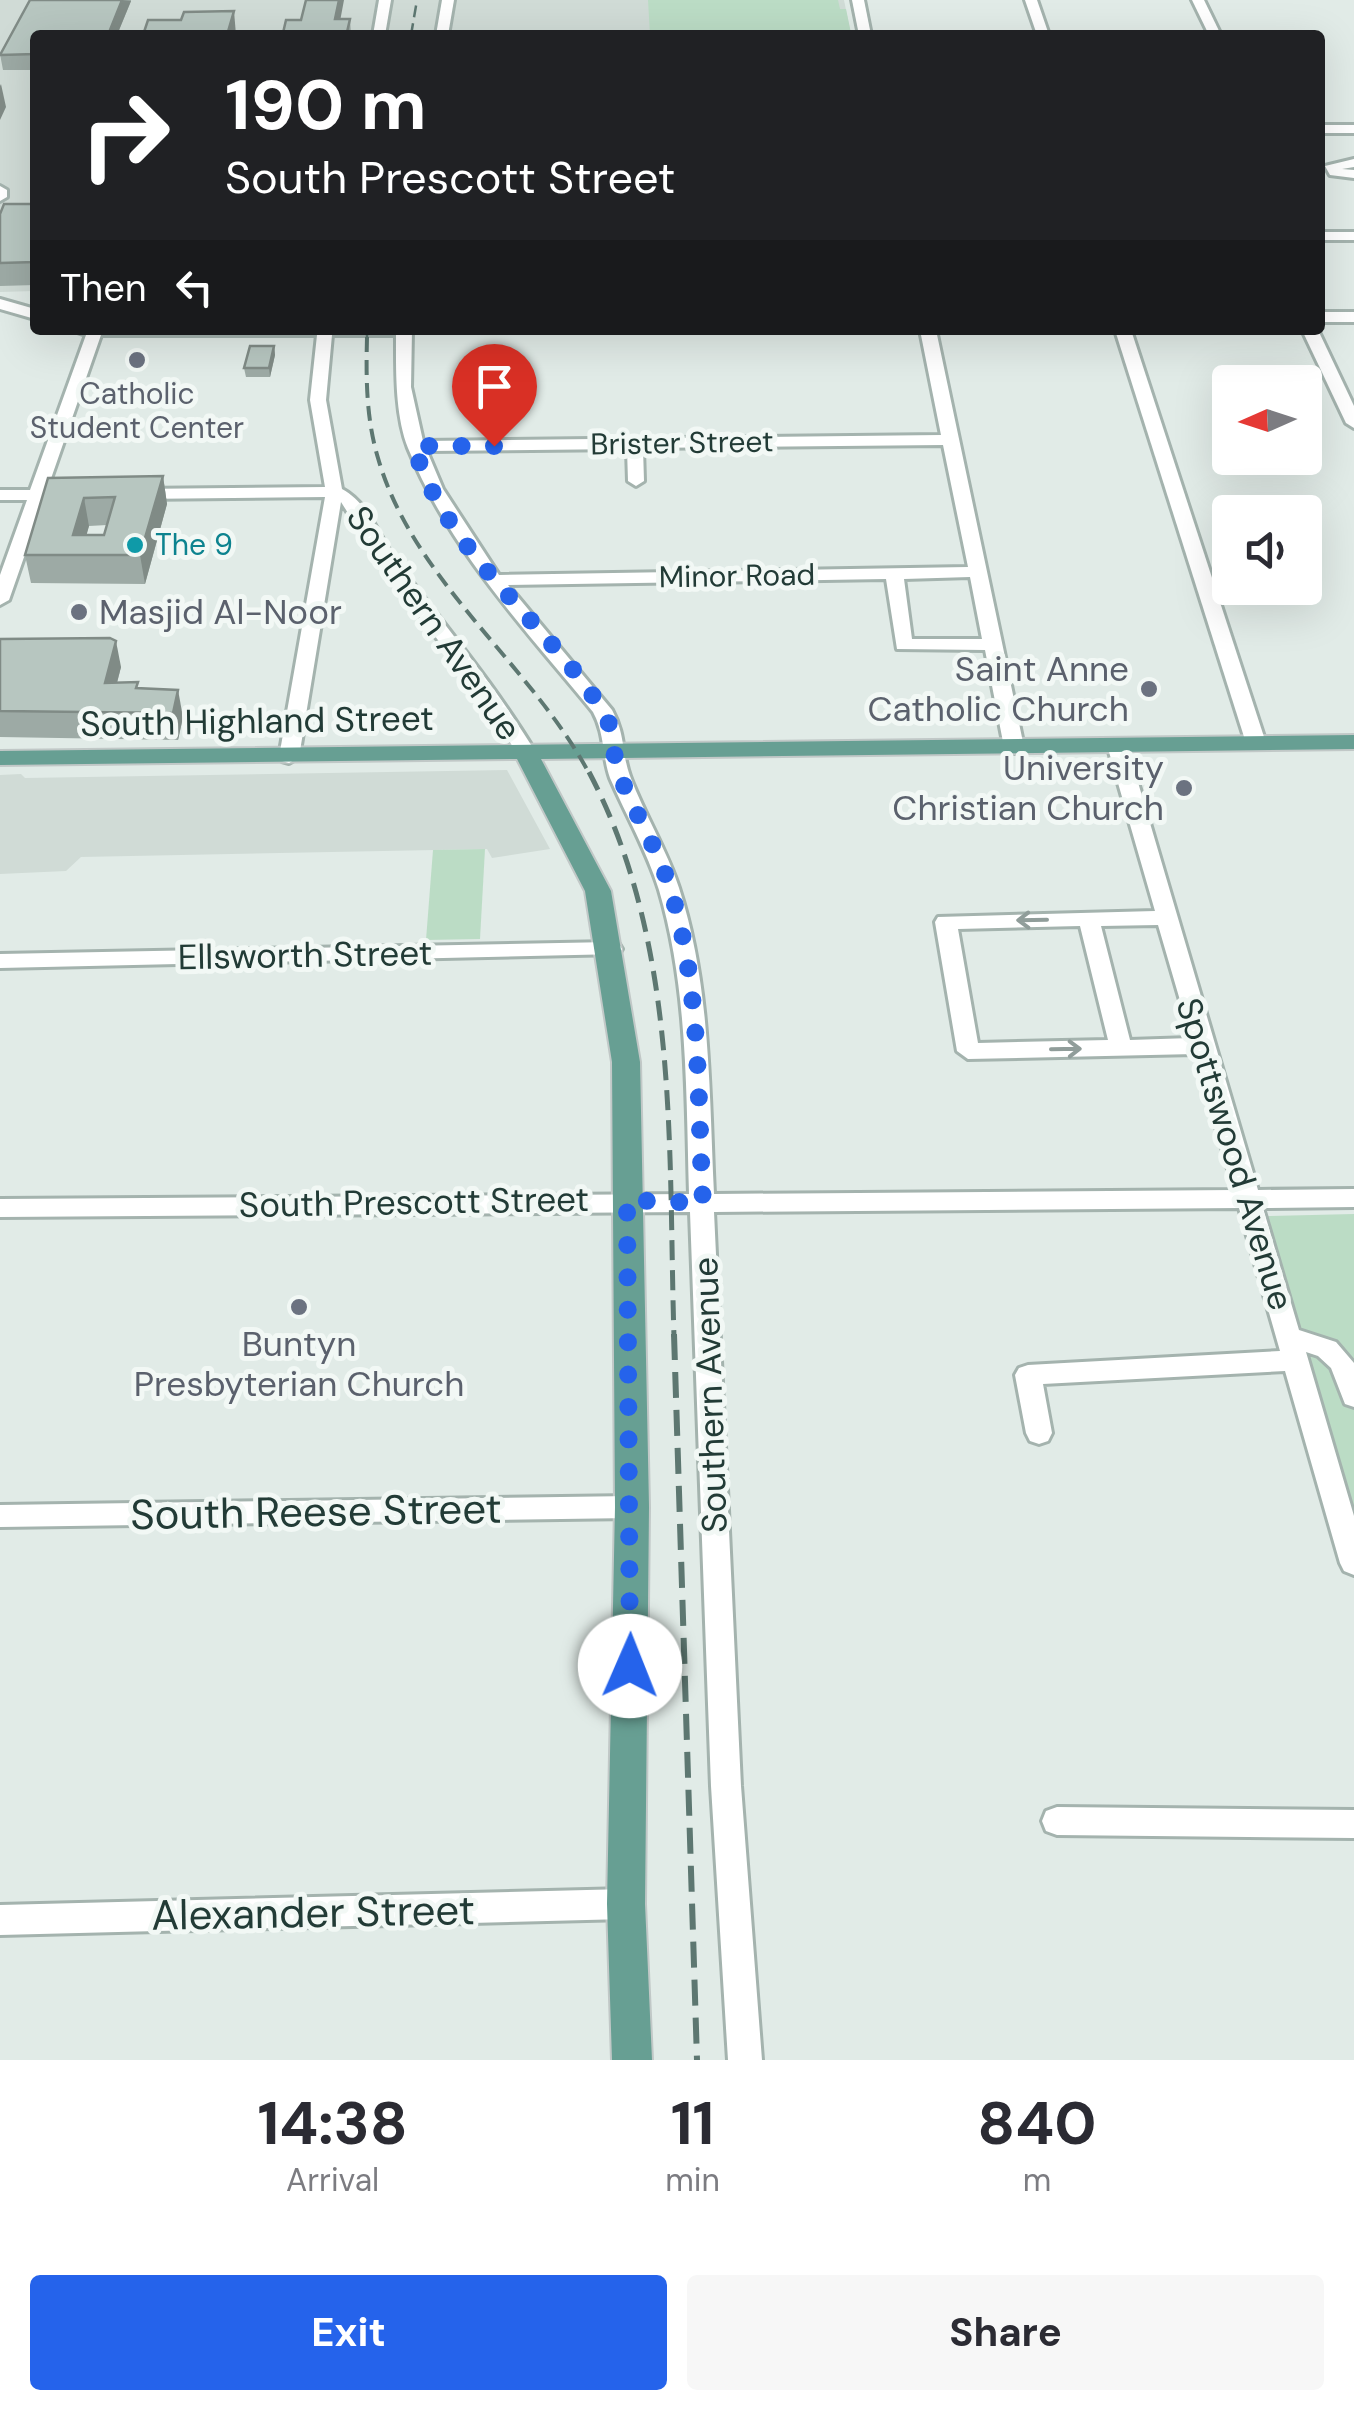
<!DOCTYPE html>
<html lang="en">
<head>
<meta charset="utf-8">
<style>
  :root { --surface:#fff; --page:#f7f7f7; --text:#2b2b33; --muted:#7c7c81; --accent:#2563eb }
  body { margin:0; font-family:"DM Sans",sans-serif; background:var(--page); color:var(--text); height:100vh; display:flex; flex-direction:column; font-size:38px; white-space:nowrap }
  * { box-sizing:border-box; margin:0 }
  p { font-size:32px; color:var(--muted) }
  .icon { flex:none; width:55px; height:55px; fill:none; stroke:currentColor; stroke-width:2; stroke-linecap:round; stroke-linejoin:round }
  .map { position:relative; height:2060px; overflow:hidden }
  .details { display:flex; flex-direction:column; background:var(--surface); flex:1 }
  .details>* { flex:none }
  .hud { position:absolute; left:30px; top:30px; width:1295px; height:305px; border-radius:10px; box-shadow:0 10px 40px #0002; background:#202124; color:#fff; overflow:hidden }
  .needle { width:65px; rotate:267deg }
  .tools { position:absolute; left:1212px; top:365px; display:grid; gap:20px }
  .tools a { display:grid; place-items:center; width:110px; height:110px; border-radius:10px; background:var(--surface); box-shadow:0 10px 40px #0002; font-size:50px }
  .pin { position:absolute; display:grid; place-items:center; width:85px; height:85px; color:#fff; margin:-102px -42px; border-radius:50% 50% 50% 0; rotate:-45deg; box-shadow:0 0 10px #0007 }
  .pin .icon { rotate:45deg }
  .me { position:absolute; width:110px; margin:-55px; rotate:1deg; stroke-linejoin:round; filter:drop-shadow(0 0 8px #0008) }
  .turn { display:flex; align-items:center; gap:35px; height:210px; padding:0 30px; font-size:45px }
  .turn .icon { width:130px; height:130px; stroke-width:2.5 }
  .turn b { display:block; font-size:70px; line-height:85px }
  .then { display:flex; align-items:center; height:95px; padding:0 30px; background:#0003; gap:20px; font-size:38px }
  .eta { display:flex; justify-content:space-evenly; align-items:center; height:170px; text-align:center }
  .eta b { font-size:60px; font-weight:700; line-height:70px }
  .cta { display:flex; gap:20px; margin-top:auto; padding:20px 30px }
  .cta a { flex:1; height:115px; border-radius:10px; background:var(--accent); color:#fff; font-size:40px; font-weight:700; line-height:115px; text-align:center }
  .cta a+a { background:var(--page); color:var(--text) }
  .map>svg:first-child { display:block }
  .built { fill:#d0dbd6 }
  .green { fill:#bbdcc5 }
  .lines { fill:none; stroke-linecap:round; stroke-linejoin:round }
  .minor-casing { stroke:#a4b3ae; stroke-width:6 }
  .major-casing { stroke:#c1c8c7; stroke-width:4 }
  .minor { fill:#fff; fill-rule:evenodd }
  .major { fill:#679f93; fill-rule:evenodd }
  .rail-far3 { stroke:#5d7771; stroke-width:2.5; stroke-dasharray:12 6; stroke-linecap:butt }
  .rail-far2 { stroke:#5d7771; stroke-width:4; stroke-dasharray:15 8; stroke-linecap:butt }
  .rail-far1 { stroke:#5d7771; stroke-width:5; stroke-dasharray:20 10; stroke-linecap:butt }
  .rail { stroke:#5d7771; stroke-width:6; stroke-dasharray:26 12; stroke-linecap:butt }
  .wall { fill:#9daaa5; fill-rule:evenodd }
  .shaded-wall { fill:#808b86 }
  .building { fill:#b7c6c0; stroke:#808b86; stroke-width:2.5; fill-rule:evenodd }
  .oneway { stroke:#909d9a }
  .route { stroke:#2563eb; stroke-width:18; stroke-dasharray:0 32.4 }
  .worship-dot { fill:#6b7280; stroke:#f2f8f5; stroke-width:4 }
  .culture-dot { fill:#0f9aa8; stroke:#f2f8f5; stroke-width:4 }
  .labels { text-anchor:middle; stroke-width:10; stroke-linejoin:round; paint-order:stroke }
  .far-worship-label { font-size:30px; fill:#5b616d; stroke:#f2f8f5 }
  .far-street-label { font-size:30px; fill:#223b36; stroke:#f2f8f5 }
  .far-culture-label { font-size:30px; fill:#0d838f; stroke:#f2f8f5; text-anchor:start }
  .worship-label { font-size:35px; fill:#5b616d; stroke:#f2f8f5; text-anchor:end }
  .street-label { font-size:35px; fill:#223b36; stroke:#f2f8f5 }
  .near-street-label { font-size:42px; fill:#223b36; stroke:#f2f8f5 }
</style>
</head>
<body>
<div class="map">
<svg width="1354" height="2060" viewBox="0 0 1354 2060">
  <rect width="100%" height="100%" fill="#e1ebe7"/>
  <g class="built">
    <path d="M0 0H844L851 35H35V291L0 292Z"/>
    <path d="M507 770 550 849 492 858 487 849 81 857 66 871 0 874V775L21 774 25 778Z"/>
  </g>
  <g class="green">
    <path d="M648 0H838L840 9H846L851 33 650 35Z"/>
    <path d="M485 849 480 939 426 940 433 850Z"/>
    <path d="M1354 1214V1524L1267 1216Z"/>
  </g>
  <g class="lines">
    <defs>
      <g id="minor">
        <path d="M379 0H391L385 35H373Z"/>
        <path d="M442 0H454L448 35H436Z"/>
        <path d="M852 0H864L871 35H859Z"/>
        <path d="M1025 0H1037L1049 35H1037Z"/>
        <path d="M1192 0H1204L1221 35H1209Z"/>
        <rect x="1320" y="125" width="34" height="8"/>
        <path d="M1354 159V167L1342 169 1354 170V178L1330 175 1325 166Z"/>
        <path d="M0 186 7 190V197L0 201Z"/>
        <rect x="1320" y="232" width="34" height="8"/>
        <path d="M0 299 35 309V319L0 309Z"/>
        <rect x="1320" y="312" width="34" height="10"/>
        <path d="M71 330H412L411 387 423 441 941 435 920 330H936L1024 747 1021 751 1014 753 1004 747 985 650 897 649 886 579 508 585 612 710C626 736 621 751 630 776 644 814 667 850 679 888 711 986 709 1092 714 1194L1234 1190 1195 1054 968 1059 957 1051 935 922 938 917 1155 911 1107 745 1117 739 1127 745 1258 1190 1354 1189V1207L1263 1208 1299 1330 1336 1342 1354 1363V1407L1345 1404 1331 1368 1318 1356 1306 1352 1354 1516V1575L1344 1571 1340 1563 1285 1371 1043 1384 1052 1433 1048 1441 1039 1444 1030 1441 1026 1433 1015 1375 1019 1368 1028 1365 1280 1351 1239 1208 714 1212 741 1786 762 2060H728L711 1786 690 1212 0 1217V1199L689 1194C686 1093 688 988 659 890 647 851 626 815 610 778 602 755 605 734 593 712 525 629 449 549 408 448 395 415 396 371 396 335H332L326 400 342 489C370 504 379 538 398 563 445 626 495 685 536 753L533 757H519L488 706 381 565 341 502 299 757 289 763 282 761 279 757 325 497 137 499 128 494 137 489 325 487 310 400 317 335H101L47 490H70L79 495 70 500H44L9 600 0 605V575L27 500H0V490H30L86 335ZM943 445 968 567 499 575 443 489 427 451 627 449 628 481 636 486 644 481 643 448ZM970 577 982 639H912L904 579ZM1158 925 1191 1038 1130 1040 1101 926ZM1080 926 1108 1040 978 1043 958 929Z"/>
        <path d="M1115 330H1131L1266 743 1263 747 1256 749 1246 743Z"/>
        <path d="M1302 330H1318L1354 406V428L1346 423Z"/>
        <path d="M611 942 619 944 622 949 619 954 0 968V954Z"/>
        <path d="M632 1496 642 1499 646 1507 642 1515 632 1518 0 1527V1505Z"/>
        <path d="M1057 1807 1354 1810V1838L1057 1835 1046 1831 1042 1821 1046 1811Z"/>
        <path d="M626 1889 637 1893 642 1904 637 1915 626 1919 0 1935V1905Z"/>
      </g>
      <path id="major" d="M1354 735V749L541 759 611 891 640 1062 649 1507 645 1904 652 2060H612L607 1904 615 1507 612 1062 585 891 517 759 0 765V751Z"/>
    </defs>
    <use href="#minor" class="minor-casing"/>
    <use href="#major" class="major-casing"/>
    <use href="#minor" class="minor"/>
    <use href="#major" class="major"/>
    <g class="rail-far3">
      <path d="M411 35 417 0"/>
      <path d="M367 339V330"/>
    </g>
    <path class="rail-far2" d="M367 337C366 378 366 418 378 458 413 581 531 664 590 775"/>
    <path class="rail-far1" d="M589 772C680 945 668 1147 674 1337"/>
    <path class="rail" d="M674 1334 697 2060"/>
  </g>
  <g class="wall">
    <path d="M30 0H131V1L117 35H35V70H3L0 54Z"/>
    <path d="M340 19H350L351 35H283V33Z"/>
    <path d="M35 204V285L0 286V214Z"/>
    <path d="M274 346 275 355 270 377H246L244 368Z"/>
    <path d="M163 476 167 504 145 584 31 583 25 555 48 478ZM107 525 104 535H86L89 526Z"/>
    <path d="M0 639 121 667 117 683 183 717 178 740 0 737Z"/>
  </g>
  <g class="shaded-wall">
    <path d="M122 0 131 1 117 35H108Z"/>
    <path d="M339 0H344L338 32 335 19Z"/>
    <path d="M234 11 236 35H227Z"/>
    <path d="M1 84 6 107 0 120V86Z"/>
    <path d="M274 346 275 355 270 377 269 368Z"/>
    <path d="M163 476 167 504 145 584 140 555Z"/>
    <path d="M84 498 89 526 81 555 73 535Z"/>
    <path d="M116 641 121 667 110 709 105 683Z"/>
    <path d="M178 690 183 717 178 740 173 713Z"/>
  </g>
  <g class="building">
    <path d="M30 0H122L108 35H35V54L0 55Z"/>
    <path d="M306 0H339L335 19H350L347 32 283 33 286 20H301Z"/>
    <path d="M234 11 227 35H143L148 20H181L184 12Z"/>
    <path d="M814 32H854L855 35H814Z"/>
    <path d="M4 204H35V262L0 263V214Z"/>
    <path d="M250 346H274L269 368H244Z"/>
    <path d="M163 476 140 555H25L48 478ZM115 497 104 535H73L84 498Z"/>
    <path d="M110 638 116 641 105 683 138 682 136 688 178 690 173 713 0 711V639Z"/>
  </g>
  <defs><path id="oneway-shaft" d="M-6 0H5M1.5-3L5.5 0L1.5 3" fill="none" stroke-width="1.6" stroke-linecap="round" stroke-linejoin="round" transform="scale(2.5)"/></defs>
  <g class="oneway">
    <use href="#oneway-shaft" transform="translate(1032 920) rotate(179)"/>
    <use href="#oneway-shaft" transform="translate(1066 1049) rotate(-1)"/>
  </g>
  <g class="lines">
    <path class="route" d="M494 446H414C445 552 546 621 603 711 616 732 611 754 620 776 634 811 654 843 667 879 702 981 697 1097 703 1203L627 1200 630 1666"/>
  </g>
  <g class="worship-dot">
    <circle cx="137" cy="360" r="10"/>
    <circle cx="79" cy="612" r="10"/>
    <circle cx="1149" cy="689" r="10"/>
    <circle cx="1184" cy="788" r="10"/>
    <circle cx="299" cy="1307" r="10"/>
  </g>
  <circle class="culture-dot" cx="135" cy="545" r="10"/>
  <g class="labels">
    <g class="far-worship-label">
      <text x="137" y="404">Catholic<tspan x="137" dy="34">Student Center</tspan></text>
    </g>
    <g class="far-street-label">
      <text transform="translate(682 443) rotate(-1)" y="10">Brister Street</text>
      <text transform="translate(737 576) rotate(-1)" y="10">Minor Road</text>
    </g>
    <g class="far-culture-label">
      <text x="155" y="555">The 9</text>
    </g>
    <g class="worship-label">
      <text x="99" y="624" text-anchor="start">Masjid Al-Noor</text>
      <text x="1129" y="681">Saint Anne<tspan x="1129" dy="40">Catholic Church</tspan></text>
      <text x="1164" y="780">University<tspan x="1164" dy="40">Christian Church</tspan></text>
      <text x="299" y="1356" text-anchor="middle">Buntyn<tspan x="299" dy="40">Presbyterian Church</tspan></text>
    </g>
    <g class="street-label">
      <text transform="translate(434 623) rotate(55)" y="12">Southern Avenue</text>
      <text transform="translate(257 721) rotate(-1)" y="12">South Highland Street</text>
      <text transform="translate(305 955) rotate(-1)" y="12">Ellsworth Street</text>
      <text transform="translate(1235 1154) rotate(73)" y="12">Spottswood Avenue</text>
      <text transform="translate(414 1202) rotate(-1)" y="12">South Prescott Street</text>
      <text transform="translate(710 1395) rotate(-92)" y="12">Southern Avenue</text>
    </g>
    <g class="near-street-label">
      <text transform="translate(316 1511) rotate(-1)" y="15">South Reese Street</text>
      <text transform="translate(313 1912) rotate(-1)" y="15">Alexander Street</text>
    </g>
  </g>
</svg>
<div class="tools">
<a><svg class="needle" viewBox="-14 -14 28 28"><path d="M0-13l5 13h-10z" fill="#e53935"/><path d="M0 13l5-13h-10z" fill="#7c7c81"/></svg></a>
<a><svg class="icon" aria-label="sound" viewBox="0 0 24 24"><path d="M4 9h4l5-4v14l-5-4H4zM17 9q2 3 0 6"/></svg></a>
</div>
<div class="pin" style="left:494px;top:446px;background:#d93025"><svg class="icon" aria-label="arrive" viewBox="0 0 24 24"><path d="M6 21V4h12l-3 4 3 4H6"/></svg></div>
<svg class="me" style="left:630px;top:1666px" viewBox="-20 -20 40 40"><circle r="19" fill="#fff"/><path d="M0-13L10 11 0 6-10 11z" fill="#2563eb"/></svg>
<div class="hud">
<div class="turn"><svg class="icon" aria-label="right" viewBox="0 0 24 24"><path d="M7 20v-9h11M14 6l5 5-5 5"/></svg><div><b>190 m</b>South Prescott Street</div></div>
<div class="then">Then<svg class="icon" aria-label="left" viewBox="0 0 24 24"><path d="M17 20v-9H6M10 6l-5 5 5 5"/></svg></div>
</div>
</div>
<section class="details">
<div class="eta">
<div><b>14:38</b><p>Arrival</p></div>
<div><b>11</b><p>min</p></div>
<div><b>840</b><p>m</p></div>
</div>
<div class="cta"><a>Exit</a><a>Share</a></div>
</section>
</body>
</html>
